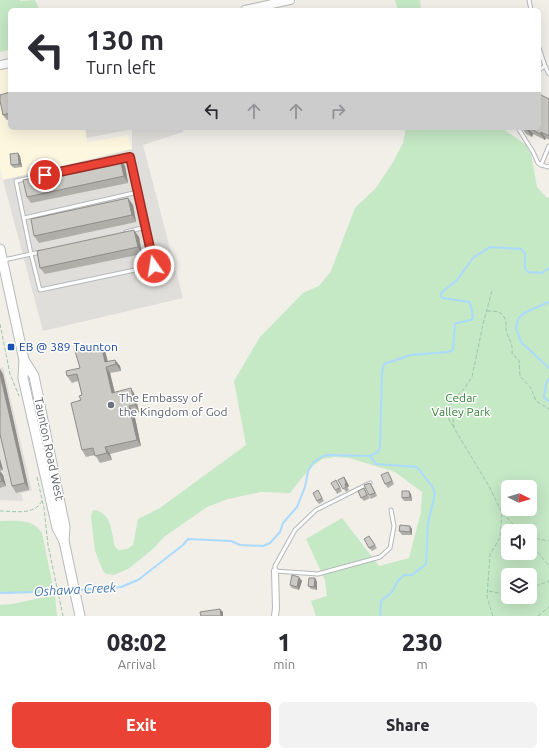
<!DOCTYPE html>
<html lang="en">
<head>
<meta charset="utf-8">
<style>
  :root { --surface:#fff; --page:#f2f2f3; --text:#2b2b33; --muted:#7c7c81; --accent:#ea4335 }
  body { margin:0; font-family:Ubuntu,sans-serif; background:var(--page); color:var(--text); height:100vh; display:flex; flex-direction:column; font-size:15px; white-space:nowrap }
  * { box-sizing:border-box; margin:0 }
  p { font-size:13px; color:var(--muted) }
  .icon { flex:none; width:22px; height:22px; fill:none; stroke:currentColor; stroke-width:2; stroke-linecap:round; stroke-linejoin:round }
  .map { position:relative; height:616px; overflow:hidden }
  .drawer { display:flex; flex-direction:column; background:var(--surface); flex:1 }
  .drawer>* { flex:none }
  .hud { position:absolute; left:8px; top:8px; width:533px; height:122px; border-radius:6px; box-shadow:0 4px 16px #0002; background:#fff; color:var(--text); overflow:hidden }
  .needle { width:26px; rotate:95deg }
  .buttons { position:absolute; left:501px; top:480px; display:grid; gap:8px }
  .buttons a { display:grid; place-items:center; width:36px; height:36px; border-radius:6px; background:var(--surface); box-shadow:0 4px 16px #0002; font-size:20px }
  .pin { position:absolute; display:grid; place-items:center; width:34px; height:34px; color:#fff; margin:-17px; border:2px solid #fff; border-radius:50%; box-shadow:0 1px 4px #0007 }
  .me { position:absolute; width:44px; margin:-22px; rotate:347deg; stroke-linejoin:round; filter:drop-shadow(0 0 3px #0008) }
  .turn { display:flex; align-items:center; gap:14px; height:84px; padding:0 12px; font-size:18px }
  .turn .icon { width:52px; height:52px; stroke-width:2.5 }
  .turn b { display:block; font-size:28px; line-height:34px }
  .lanes { display:flex; align-items:center; height:38px; padding:0 12px; background:#0003; justify-content:center; gap:20px; direction:ltr }
  .lanes .off { opacity:.35 }
  .eta { display:flex; justify-content:space-evenly; align-items:center; height:68px; text-align:center }
  .eta b { font-size:24px; font-weight:800; line-height:28px }
  .primary-button { display:flex; gap:8px; margin-top:auto; padding:8px 12px }
  .primary-button a { flex:1; height:46px; border-radius:6px; background:var(--accent); color:#fff; font-size:16px; font-weight:800; line-height:46px; text-align:center }
  .primary-button a+a { background:var(--page); color:var(--text) }
  .map>svg:first-child { display:block }
  .commercial { fill:#fef7e0 }
  .industrial { fill:#e0deda }
  .green { fill:#c5e8c5; fill-rule:evenodd }
  .lines { fill:none; stroke-linecap:round; stroke-linejoin:round }
  .stream { stroke:#aadaff; stroke-width:2 }
  .service-casing { stroke:#b5b8bc; stroke-width:5 }
  .minor-casing { stroke:#b5b8bc; stroke-width:8 }
  .tertiary-casing { stroke:#b5b8bc; stroke-width:10 }
  .secondary-casing { stroke:#b6babf; stroke-width:11 }
  .path { stroke:#9cc7a9; stroke-width:1; stroke-dasharray:4 2; stroke-linecap:butt }
  .service { stroke:#fff; stroke-width:3 }
  .minor { stroke:#fff; stroke-width:6 }
  .tertiary { stroke:#fff; stroke-width:8 }
  .secondary { stroke:#fff; stroke-width:9 }
  .wall { fill:#afaea9 }
  .shaded-wall { fill:#8f8d8a }
  .building { fill:#cccac5; stroke:#8f8d8a }
  .route-casing { stroke:#982c22; stroke-width:10 }
  .route { stroke:#ea4335; stroke-width:7 }
  .transit-dot { fill:#1a4fb4; stroke:#fff; stroke-width:1.5 }
  .worship-dot { fill:#6b7280; stroke:#fff; stroke-width:1.5 }
  .labels { text-anchor:middle; stroke-width:3; stroke-linejoin:round; paint-order:stroke }
  .transit-label { font-size:12px; fill:#164399; stroke:#fff; text-anchor:start }
  .worship-label { font-size:12px; fill:#5b616d; stroke:#fff; text-anchor:start }
  .park-label { font-size:12px; fill:#348238; stroke:#fff }
  .street-label { font-size:12px; fill:#5f6368; stroke:#fff }
  .water-label { font-size:13px; font-style:italic; fill:#4174aa; stroke:#fff }
</style>
</head>
<body>
<div class="map">
<svg width="549" height="616" viewBox="0 0 549 616">
  <rect width="100%" height="100%" fill="#f1efe8"/>
  <path class="commercial" d="M10 66V128H85L87 143 128 135 132 149 3 180 0 165V69Z"/>
  <g class="industrial">
    <path d="M85 128H183V132L143 145 183 298 43 331 3 180 132 149V129L87 138Z"/>
    <path d="M3 367 32 491 21 493 23 501 0 500V368Z"/>
  </g>
  <g class="green">
    <path d="M0 0H20V1L35 0 40 10H10V50L0 52Z"/>
    <path d="M395 0H420L421 10H398Z"/>
    <path d="M406 128H502L526 145 531 154 537 187 546 197 549 198V616H316L311 601 327 596 325 580 306 539 342 518 379 566 409 558 421 512 422 492 395 472 349 458 334 457 322 459 309 469 290 493 261 492 228 499 207 507 164 537 153 549 128 569 114 575 106 574 103 571 95 551 91 516 93 510C112 512 111 531 115 547L119 550 127 549 133 545 138 519 160 508 246 445 234 381 260 337 303 293 319 286 331 271 355 208 376 188 393 162 403 143ZM508 487H530V509H508ZM508 531H530V553H508ZM508 575H530V597H508Z"/>
    <path d="M0 521C15 521 33 518 42 533L54 592 44 591 0 594Z"/>
    <path d="M55 595 57 616H0V605L12 604Z"/>
  </g>
  <g class="lines">
    <g class="stream">
      <path d="M549 302 524 313 518 319 516 328 521 342 549 368"/>
      <path d="M549 379 546 383 544 397 547 400 549 401"/>
      <path d="M370 456 376 464 417 467 432 486 435 494 428 523 426 564 412 575H404L397 582 392 592 381 601 380 616"/>
      <path d="M77 590 121 587 138 580 183 545 188 539 231 541 240 545 263 546 270 543 280 532 283 523 297 507 305 487 308 471 313 463 323 456 328 455 370 456 378 452 380 447 382 372 384 364 411 355 448 352 453 350 455 324 457 323 471 320 473 318 471 306 469 302 443 298 441 296V293L457 280 473 258 490 247 521 249 525 253V268L528 272 542 273 549 268"/>
      <path d="M0 593 72 591"/>
    </g>
    <defs>
      <g id="service">
        <path d="M529 0 531 10"/>
        <path d="M539 48 545 66 549 74"/>
        <path d="M539 70 545 66"/>
        <path d="M518 128 533 152 538 163 541 165 549 167"/>
        <path d="M541 165 549 146"/>
        <path d="M24 218 138 192"/>
        <path d="M126 232 146 227"/>
        <path d="M4 260 31 254 40 290 154 266 130 157 16 181 31 254 40 252"/>
        <path d="M370 483 316 510 295 530 275 566V571L318 574 380 557 390 548 394 526 391 510"/>
      </g>
      <path id="minor" d="M275 616 276 608 275 571"/>
      <g id="tertiary">
        <path d="M245 10 290 0"/>
        <path d="M0 65 10 63"/>
      </g>
      <g id="secondary">
        <path d="M0 249 24 360 23 378 57 528 64 541"/>
        <path d="M24 360 34 376 65 527 64 541 80 616"/>
      </g>
    </defs>
    <use href="#service" class="service-casing"/>
    <use href="#minor" class="minor-casing"/>
    <use href="#tertiary" class="tertiary-casing"/>
    <use href="#secondary" class="secondary-casing"/>
    <g class="path">
      <path d="M492 291 483 324 472 377 464 389 451 401 454 428 490 488 502 513 520 531"/>
      <path d="M487 311C497 311 504 311 506 323 507 327 505 329 507 333 510 342 513 343 512 354L519 360 520 376 531 388 536 401 549 409"/>
      <path d="M0 324 10 374 19 396"/>
      <path d="M451 401C445 409 447 420 454 427"/>
      <path d="M37 477 44 508 48 545 63 616"/>
      <path d="M0 511C14 511 36 516 42 500"/>
      <path d="M530 537 549 541"/>
      <path d="M501 538 508 536"/>
      <path d="M530 543 549 566"/>
      <path d="M530 588 549 581"/>
      <path d="M489 591 508 595"/>
      <path d="M493 616 487 597 490 554 500 538 502 514"/>
      <path d="M538 616 549 607"/>
    </g>
    <use href="#service" class="service"/>
    <use href="#minor" class="minor"/>
    <use href="#tertiary" class="tertiary"/>
    <use href="#secondary" class="secondary"/>
  </g>
  <g class="wall">
    <path d="M10 92V119L7 120 3 115Z"/>
    <path d="M549 99V140L546 138 545 140 533 134 532 137 526 134 522 128Z"/>
    <path d="M18 153 20 156 22 167 14 168 11 165Z"/>
    <path d="M120 159 125 166 128 183 31 203 27 197Z"/>
    <path d="M133 205 136 222 39 243 34 236Z"/>
    <path d="M139 237 142 254 45 274 40 268Z"/>
    <path d="M105 351 108 362 115 360 120 366 121 371 110 373 115 392 135 395 139 412 134 413 141 446 110 454 112 460 100 463 95 455 86 457 82 450 81 400 82 395 78 381 72 383 67 376Z"/>
    <path d="M3 374 29 490 16 493 12 486Z"/>
    <path d="M0 459 3 470 0 471 3 475 6 486 0 488Z"/>
    <path d="M390 475 394 484 388 488 385 484Z"/>
    <path d="M344 477 346 480 349 486 347 488 349 490 346 492 338 480Z"/>
    <path d="M336 480 342 491 337 494 335 490Z"/>
    <path d="M370 483 372 486 377 496 371 499 369 495Z"/>
    <path d="M364 488 370 498 364 501 361 498Z"/>
    <path d="M409 491 411 494 412 501H404L402 498Z"/>
    <path d="M320 494 324 501 319 504 317 501Z"/>
    <path d="M410 526 412 529V535H402L399 531Z"/>
    <path d="M369 536 377 548 372 551 369 548Z"/>
    <path d="M315 578 317 582V590L311 589 308 586Z"/>
    <path d="M302 581 299 590 292 588 290 585Z"/>
  </g>
  <g class="shaded-wall">
    <path d="M528 128 533 134 532 137 527 130Z"/>
    <path d="M541 132 546 138 545 140 540 134Z"/>
    <path d="M18 153 20 156 22 167 19 164Z"/>
    <path d="M120 159 125 166 128 183 124 176Z"/>
    <path d="M128 198 133 205 136 222 132 215Z"/>
    <path d="M134 230 139 237 142 254 138 247Z"/>
    <path d="M101 344 105 351 109 366 105 362Z"/>
    <path d="M115 360 120 366 121 371 116 364Z"/>
    <path d="M106 367 110 373 116 399 112 393Z"/>
    <path d="M0 369 3 374 29 490 25 483 0 374Z"/>
    <path d="M131 388 135 395 139 412 135 405Z"/>
    <path d="M129 406 134 413 141 446 137 440Z"/>
    <path d="M105 447 110 454 112 460 107 453Z"/>
    <path d="M0 459 3 470 0 467Z"/>
    <path d="M0 471 3 475 6 486 2 481Z"/>
    <path d="M344 477 346 480 349 486 347 488 349 490 345 484Z"/>
    <path d="M370 483 372 486 377 496 375 493Z"/>
    <path d="M409 491 411 494 412 501 410 497Z"/>
    <path d="M410 526 412 529V535L410 532Z"/>
    <path d="M299 577 302 581 299 590 297 587Z"/>
    <path d="M315 578 317 582V590L314 587Z"/>
    <path d="M220 609 223 612V616H221Z"/>
  </g>
  <g class="building">
    <path d="M10 92V113L3 115 0 101V95Z"/>
    <path d="M539 94 549 99V136L541 132 540 134 530 128H539Z"/>
    <path d="M522 128H528L527 130Z"/>
    <path d="M18 153 19 164 11 165 10 154Z"/>
    <path d="M120 159 124 176 27 197 23 180Z"/>
    <path d="M128 198 132 215 34 236 31 219Z"/>
    <path d="M134 230 138 247 40 268 37 251Z"/>
    <path d="M101 344 105 362 115 360 116 364 106 367 112 393 131 388 135 405 129 406 137 440 105 447 107 453 95 456 93 448 82 450 71 403 81 400 79 396 82 395 77 374 67 376 66 371 80 368 75 351 82 349 81 348Z"/>
    <path d="M0 374 25 483 12 486 0 434Z"/>
    <path d="M0 472 2 481 0 482Z"/>
    <path d="M388 472 392 481 385 484 381 475Z"/>
    <path d="M344 477 346 483 345 484 346 487 343 489 338 480Z"/>
    <path d="M336 480 340 488 335 490 331 483Z"/>
    <path d="M370 483 375 493 369 495 364 485Z"/>
    <path d="M364 488 367 495 361 498 358 491Z"/>
    <path d="M318 490 322 498 317 501 313 493Z"/>
    <path d="M402 491H409L410 497 402 498Z"/>
    <path d="M400 525 410 526V532L399 531Z"/>
    <path d="M369 536 375 545 369 548 364 539Z"/>
    <path d="M292 575 299 577 297 587 290 585Z"/>
    <path d="M309 578H315L314 587 308 586Z"/>
    <path d="M220 609 221 616H201L200 612Z"/>
  </g>
  <g class="lines">
    <defs>
      <path id="route" d="M45 175 130 157 154 266"/>
    </defs>
    <use href="#route" class="route-casing"/>
    <use href="#route" class="route"/>
  </g>
  <rect class="transit-dot" x="7" y="343" width="8" height="8" rx="2"/>
  <circle class="worship-dot" cx="111" cy="405" r="4"/>
  <g class="labels">
    <g class="transit-label">
      <text x="19" y="351">EB @ 389 Taunton</text>
    </g>
    <g class="worship-label">
      <text x="119" y="402">The Embassy of<tspan x="119" dy="14">the Kingdom of God</tspan></text>
    </g>
    <g class="park-label">
      <text x="461" y="402">Cedar<tspan x="461" dy="14">Valley Park</tspan></text>
    </g>
    <g class="street-label">
      <text transform="translate(49 449) rotate(78)" y="4">Taunton Road West</text>
    </g>
    <g class="water-label">
      <text transform="translate(75 589) rotate(-3)" y="5">Oshawa Creek</text>
    </g>
  </g>
</svg>
<div class="buttons">
<a><svg class="needle" viewBox="-14 -14 28 28"><path d="M0-13l5 13h-10z" fill="#e53935"/><path d="M0 13l5-13h-10z" fill="#7c7c81"/></svg></a>
<a><svg class="icon" aria-label="sound" viewBox="0 0 24 24"><path d="M4 9h4l5-4v14l-5-4H4zM17 9q2 3 0 6"/></svg></a>
<a><svg class="icon" aria-label="layers" viewBox="0 0 24 24"><path d="M12 4l9 5-9 5-9-5zM3 14l9 5 9-5"/></svg></a>
</div>
<div class="pin" style="left:45px;top:175px;background:#d93025"><svg class="icon" aria-label="arrive" viewBox="0 0 24 24"><path d="M6 21V4h12l-3 4 3 4H6"/></svg></div>
<svg class="me" style="left:154px;top:266px" viewBox="-20 -20 40 40"><circle r="17" fill="#ea4335" stroke="#fff" stroke-width="3"/><path d="M0-11L8 9 0 5-8 9z" fill="#fff"/></svg>
<div class="hud">
<div class="turn"><svg class="icon" aria-label="left" viewBox="0 0 24 24"><path d="M17 20v-9H6M10 6l-5 5 5 5"/></svg><div><b>130 m</b>Turn left</div></div>
<div class="lanes"><svg class="icon" aria-label="left" viewBox="0 0 24 24"><path d="M17 20v-9H6M10 6l-5 5 5 5"/></svg><svg class="icon off" aria-label="ahead" viewBox="0 0 24 24"><path d="M12 20V5M6 11l6-6 6 6"/></svg><svg class="icon off" aria-label="ahead" viewBox="0 0 24 24"><path d="M12 20V5M6 11l6-6 6 6"/></svg><svg class="icon off" aria-label="right" viewBox="0 0 24 24"><path d="M7 20v-9h11M14 6l5 5-5 5"/></svg></div>
</div>
</div>
<section class="drawer">
<div class="eta">
<div><b>08:02</b><p>Arrival</p></div>
<div><b>1</b><p>min</p></div>
<div><b>230</b><p>m</p></div>
</div>
<div class="primary-button"><a>Exit</a><a>Share</a></div>
</section>
</body>
</html>
